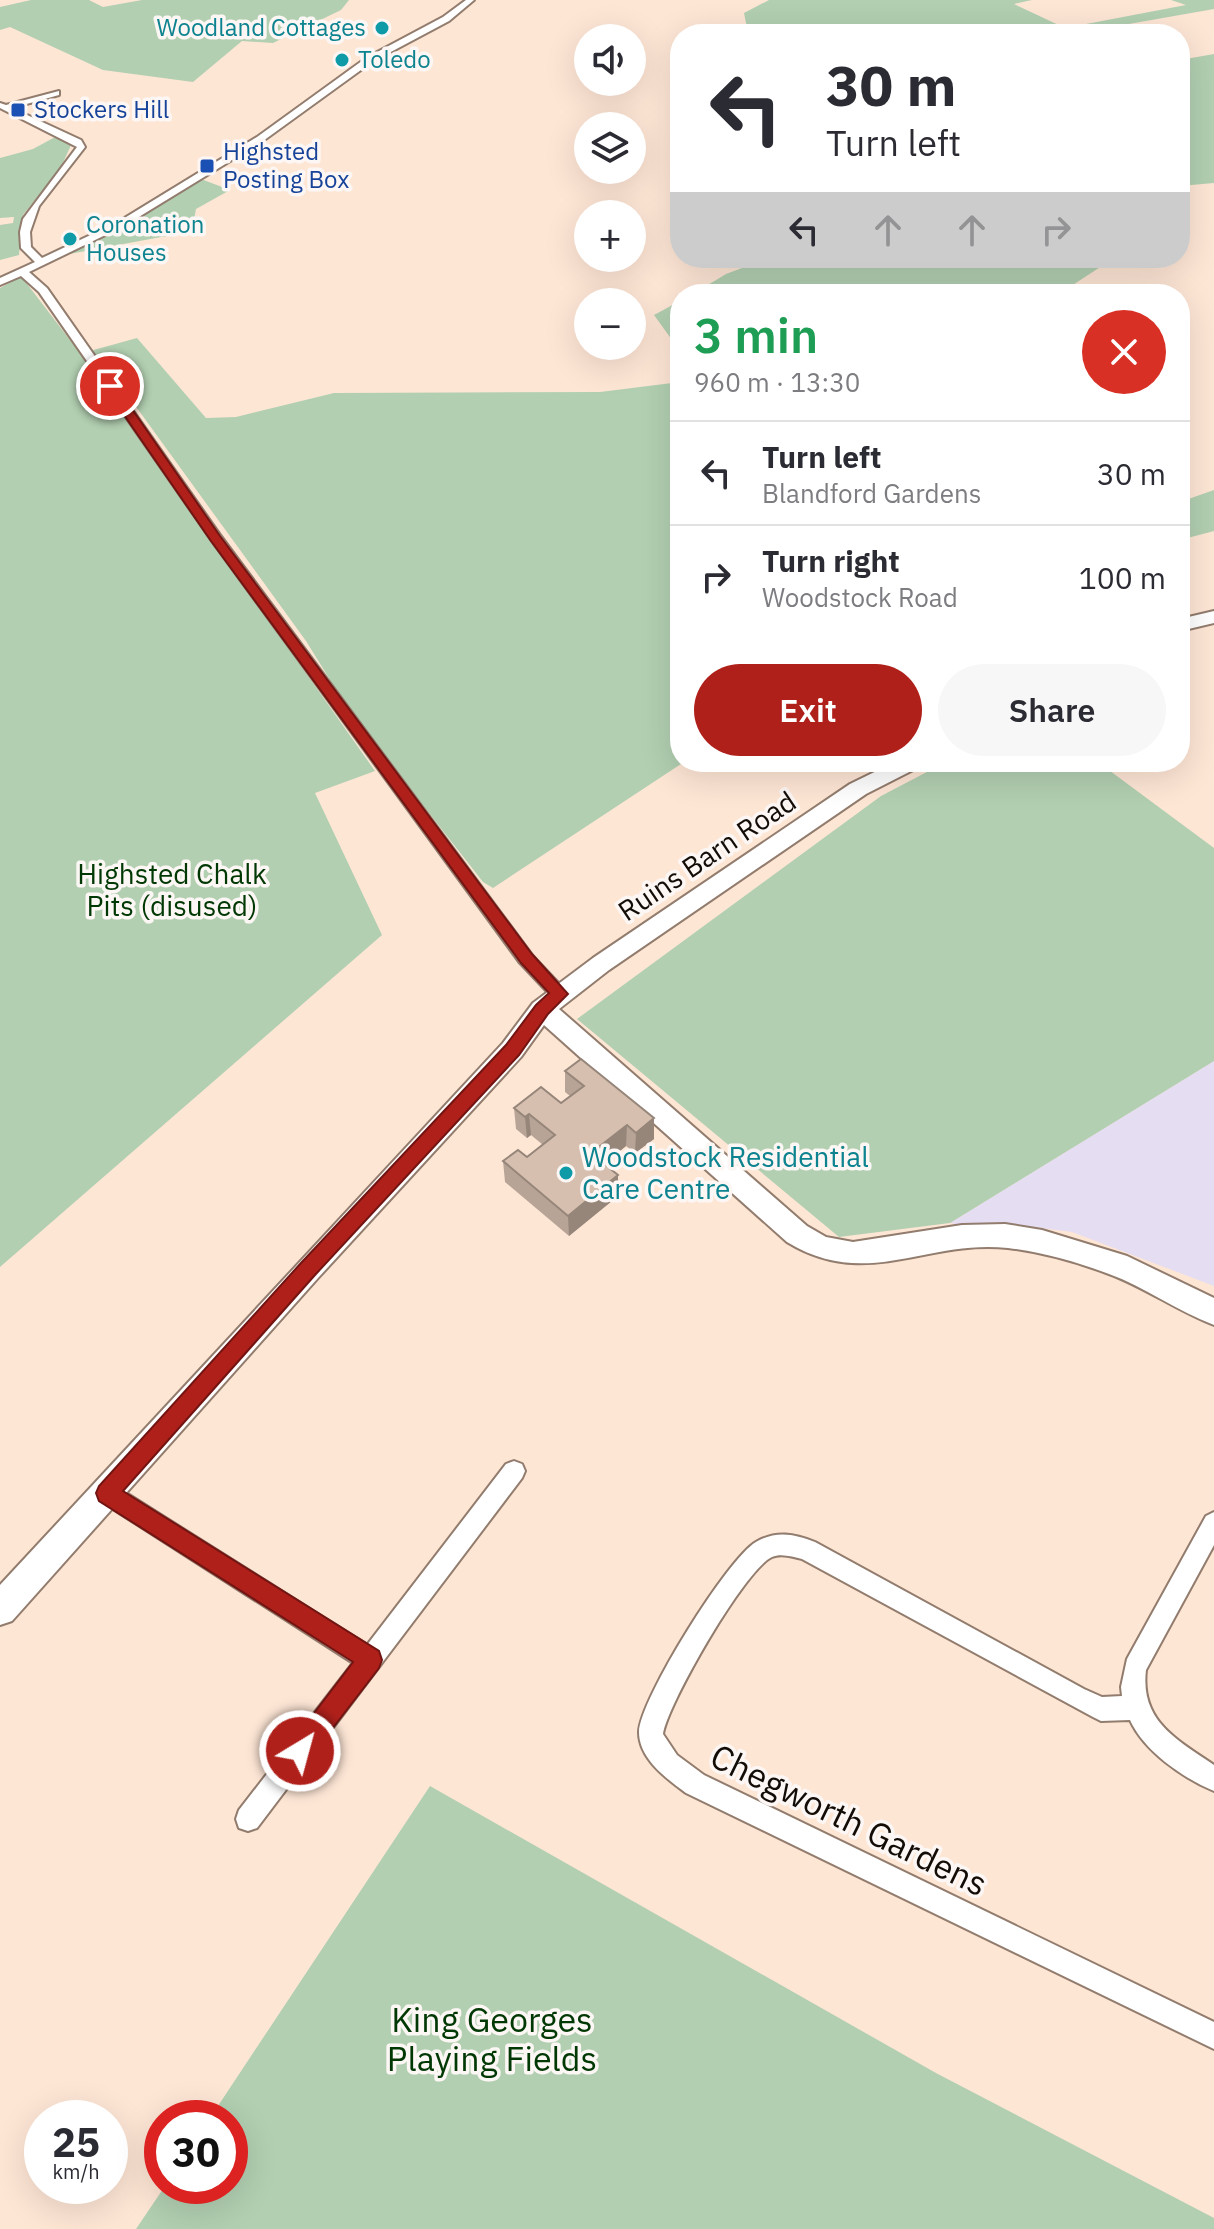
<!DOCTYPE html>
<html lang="en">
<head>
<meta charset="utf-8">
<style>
  :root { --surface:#fff; --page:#f7f7f7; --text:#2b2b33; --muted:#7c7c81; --line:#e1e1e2; --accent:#b0201b }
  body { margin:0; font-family:"IBM Plex Sans",sans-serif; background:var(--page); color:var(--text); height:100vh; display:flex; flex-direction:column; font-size:30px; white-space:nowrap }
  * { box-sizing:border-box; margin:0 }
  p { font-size:26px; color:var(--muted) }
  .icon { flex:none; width:44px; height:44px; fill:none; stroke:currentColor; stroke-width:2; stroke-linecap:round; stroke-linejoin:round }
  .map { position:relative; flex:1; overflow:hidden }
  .side { position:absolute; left:670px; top:284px; width:520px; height:488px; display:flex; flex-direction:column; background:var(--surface); border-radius:32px; box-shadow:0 8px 32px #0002 }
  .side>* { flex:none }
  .hud { position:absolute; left:670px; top:24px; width:520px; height:244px; border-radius:32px; box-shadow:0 8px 32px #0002; background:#fff; color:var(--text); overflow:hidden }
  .fabs { position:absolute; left:574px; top:24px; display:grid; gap:16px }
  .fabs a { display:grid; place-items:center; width:72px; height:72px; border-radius:50%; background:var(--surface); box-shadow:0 8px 32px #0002; font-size:40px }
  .speed { position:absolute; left:24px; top:2100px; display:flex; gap:16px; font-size:40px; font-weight:700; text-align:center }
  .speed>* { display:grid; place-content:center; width:104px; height:104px; border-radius:50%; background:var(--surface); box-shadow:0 8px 32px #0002; line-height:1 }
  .speed small { font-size:20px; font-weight:400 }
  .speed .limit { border:12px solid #d22; background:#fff; color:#111 }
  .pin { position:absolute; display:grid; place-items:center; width:68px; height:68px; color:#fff; margin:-34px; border:4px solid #fff; border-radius:50%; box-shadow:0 2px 8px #0007 }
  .me { position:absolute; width:88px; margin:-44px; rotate:37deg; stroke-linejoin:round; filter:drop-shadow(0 0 6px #0008) }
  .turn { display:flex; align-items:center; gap:28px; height:168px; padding:0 24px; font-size:36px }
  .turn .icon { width:104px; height:104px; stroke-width:2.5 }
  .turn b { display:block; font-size:56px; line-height:68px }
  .lanes { display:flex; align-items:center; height:76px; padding:0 24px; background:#0003; justify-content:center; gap:40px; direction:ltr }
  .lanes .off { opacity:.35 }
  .round { display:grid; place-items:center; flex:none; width:84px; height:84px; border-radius:42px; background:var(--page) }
  .summary { display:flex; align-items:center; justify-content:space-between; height:136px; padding:0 24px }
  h1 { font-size:48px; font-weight:600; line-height:60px; color:#1e9e55 }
  .cta { display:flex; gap:16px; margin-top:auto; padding:16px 24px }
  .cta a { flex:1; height:92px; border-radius:48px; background:var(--accent); color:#fff; font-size:32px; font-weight:600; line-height:92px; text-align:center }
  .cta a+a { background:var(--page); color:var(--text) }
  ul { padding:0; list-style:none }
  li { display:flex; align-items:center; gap:24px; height:104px; padding:0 24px; border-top:2px solid var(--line) }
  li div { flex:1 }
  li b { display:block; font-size:30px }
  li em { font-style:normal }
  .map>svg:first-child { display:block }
  .education { fill:#e5ddf2 }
  .green { fill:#b2cfb1 }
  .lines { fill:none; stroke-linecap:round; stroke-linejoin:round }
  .street-casing { stroke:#927c6d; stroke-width:4 }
  .secondary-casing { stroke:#927c6d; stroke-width:4 }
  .street { fill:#fff; fill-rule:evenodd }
  .secondary { fill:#fff; fill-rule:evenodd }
  .wall { fill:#b8a496 }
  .shaded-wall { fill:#96867a }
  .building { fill:#d6bfaf; stroke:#96867a; stroke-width:2 }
  .route { fill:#b0201b; stroke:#721512; stroke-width:2 }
  .culture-dot { fill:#0f9aa8; stroke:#fcf7f4; stroke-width:3 }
  .transit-dot { fill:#1a4fb4; stroke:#fcf7f4; stroke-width:3 }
  .labels { text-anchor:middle; stroke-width:7; stroke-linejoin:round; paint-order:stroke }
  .far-culture-label { font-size:24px; fill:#0d838f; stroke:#fcf7f4; text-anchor:start }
  .far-transit-label { font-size:24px; fill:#164399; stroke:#fcf7f4; text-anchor:start }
  .street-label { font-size:28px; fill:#130b06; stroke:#fcf7f4 }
  .park-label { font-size:28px; fill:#003804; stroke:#fcf7f4 }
  .culture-label { font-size:28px; fill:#0d838f; stroke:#fcf7f4; text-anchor:start }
  .near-street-label { font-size:34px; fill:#130b06; stroke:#fcf7f4 }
  .near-park-label { font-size:34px; fill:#003804; stroke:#fcf7f4 }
</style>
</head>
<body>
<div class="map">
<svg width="1214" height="2229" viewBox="0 0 1214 2229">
  <rect width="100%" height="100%" fill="#fee6d5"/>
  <path class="education" d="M1214 1061V1286L1072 1232 1010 1224 980 1228 950 1223Z"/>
  <g class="green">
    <path d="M31 0H89L103 7 142 0H349L341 10 273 43 242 41 193 82 103 70 10 27 0 30V7Z"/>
    <path d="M769 0H1032L1014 4 1065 28 1186 5 1171 0H1214V9L1072 34H743L747 28 744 13Z"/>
    <path d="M1214 54V183L1180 186V60Z"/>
    <path d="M57 136 72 143 61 167 23 215 19 255 0 260V225L13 223 14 217 0 218V158L33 149Z"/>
    <path d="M201 179 230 190 196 209 193 225 199 230 64 255 104 237Z"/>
    <path d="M769 258H1114L1059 294H693L726 274Z"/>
    <path d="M21 276 80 353 375 771 315 793 382 935 0 1267V288Z"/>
    <path d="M680 301V351L654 315Z"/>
    <path d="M137 338 206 418 236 417 334 393 600 392 680 382V762H684L493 888 483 882 404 781 332 683 306 641 113 375 90 351Z"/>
    <path d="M1214 490V531L1180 540V502Z"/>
    <path d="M946 762H1098L1214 848V1061L950 1223 839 1237 577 1019 881 796Z"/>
    <path d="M430 1786 936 2073 1214 2218V2229H136L165 2186H230V2118H210Z"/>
  </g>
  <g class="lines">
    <defs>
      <g id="street">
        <path d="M466 0H474L449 21 372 62 263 141 124 226 29 272 47 288 220 535 532 955 565 990 567 994 559 1000 553 998 520 963 212 541 39 292 21 276 0 285V278L35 262 21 248 20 232 23 219 77 147 0 108V103L6 105 59 91V95L12 108 81 140 85 147 39 206 30 232 31 247 42 258 118 222 257 137 366 58 443 17Z"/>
        <path d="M514 1461 522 1464 525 1471 522 1478 257 1828 248 1831 239 1828 236 1819 239 1810 353 1663 99 1500 96 1493 99 1486 107 1483 115 1486 367 1645 506 1464Z"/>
        <path d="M1214 1512V1545L1146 1670C1140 1721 1176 1739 1214 1765V1791C1183 1778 1144 1751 1130 1720L1101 1721 1093 1717 802 1559C793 1557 781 1553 772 1557 745 1569 668 1703 663 1734L677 1755 704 1775 1214 2022V2049L686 1793C667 1779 639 1759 639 1732 640 1699 728 1558 756 1542 776 1530 795 1534 815 1542L1084 1689 1102 1697 1122 1696 1121 1687 1127 1659 1206 1516Z"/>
      </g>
      <g id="secondary">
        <path d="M1214 611V623L1180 631V619Z"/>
        <path d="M895 762H923L919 767 866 794 609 970 559 1009 807 1226 826 1237 853 1242 962 1225 1005 1224 1042 1230 1127 1256 1214 1298V1325C1177 1311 1145 1287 1109 1274 1077 1262 1042 1252 1008 1248 925 1239 867 1291 787 1242L544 1025 521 1057 318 1278 12 1621 0 1625V1585L503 1043 533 1003 593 958 850 784Z"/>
      </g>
    </defs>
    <use href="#street" class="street-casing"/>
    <use href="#secondary" class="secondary-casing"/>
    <use href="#street" class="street"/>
    <use href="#secondary" class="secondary"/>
  </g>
  <path class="wall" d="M565 1071 654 1118V1139L635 1153 626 1146 604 1164 618 1196 569 1236 505 1182 503 1161 527 1157 543 1145 531 1135 527 1138 516 1129 514 1108 561 1103 570 1096 565 1092Z"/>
  <g class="shaded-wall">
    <path d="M529 1114 531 1135 527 1138 525 1117Z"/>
    <path d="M654 1118V1139L635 1153 636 1133Z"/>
    <path d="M627 1125 626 1146 595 1171V1150Z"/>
    <path d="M618 1175V1196L569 1236 568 1216Z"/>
  </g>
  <path class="building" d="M581 1059 654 1118 636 1133 627 1125 595 1150 601 1155 597 1158 618 1175 568 1216 503 1161 518 1150 527 1157 555 1135 529 1114 525 1117 514 1108 541 1087 561 1103 584 1086 565 1071Z"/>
  <path class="route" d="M106 383H114L220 536 408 788 532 954 568 994 548 1014 519 1055 315 1275 123 1491 379 1651 382 1660 379 1668 309 1759 300 1763 292 1759 288 1751 292 1742 353 1662 99 1501 96 1493 99 1486 301 1263 506 1045 536 1005 549 993 521 963 211 541 104 386Z"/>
  <g class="culture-dot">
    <circle cx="382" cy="28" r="8"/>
    <circle cx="342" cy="60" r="8"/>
    <circle cx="70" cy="239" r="8"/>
    <circle cx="566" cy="1173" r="8"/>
  </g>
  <g class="transit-dot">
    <rect x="10" y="102" width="16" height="16" rx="4"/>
    <rect x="199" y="158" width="16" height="16" rx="4"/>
  </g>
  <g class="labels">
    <g class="far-culture-label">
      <text x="366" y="36" text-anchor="end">Woodland Cottages</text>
      <text x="358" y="68">Toledo</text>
      <text x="86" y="233">Coronation<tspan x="86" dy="28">Houses</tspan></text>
    </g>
    <g class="far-transit-label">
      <text x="34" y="118">Stockers Hill</text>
      <text x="223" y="160">Highsted<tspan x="223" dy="28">Posting Box</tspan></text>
    </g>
    <g class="street-label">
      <text transform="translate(707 856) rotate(-34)" y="10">Ruins Barn Road</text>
    </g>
    <g class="park-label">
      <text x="172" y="884">Highsted Chalk<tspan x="172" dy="32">Pits (disused)</tspan></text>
    </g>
    <g class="culture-label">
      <text x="582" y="1167">Woodstock Residential<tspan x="582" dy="32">Care Centre</tspan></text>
    </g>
    <g class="near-street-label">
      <text transform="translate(849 1820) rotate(26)" y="12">Chegworth Gardens</text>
    </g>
    <g class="near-park-label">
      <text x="492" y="2032">King Georges<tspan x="492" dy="39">Playing Fields</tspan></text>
    </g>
  </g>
</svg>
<div class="fabs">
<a><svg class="icon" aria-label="sound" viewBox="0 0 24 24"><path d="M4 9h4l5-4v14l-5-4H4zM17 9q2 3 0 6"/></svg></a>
<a><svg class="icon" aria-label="layers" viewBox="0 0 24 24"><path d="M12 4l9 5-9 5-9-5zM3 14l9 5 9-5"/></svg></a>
<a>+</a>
<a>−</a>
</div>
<div class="speed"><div>25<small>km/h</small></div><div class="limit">30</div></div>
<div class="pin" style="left:110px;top:386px;background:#d93025"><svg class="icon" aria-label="arrive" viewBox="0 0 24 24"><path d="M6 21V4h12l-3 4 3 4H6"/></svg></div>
<svg class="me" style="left:300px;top:1751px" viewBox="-20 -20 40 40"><circle r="17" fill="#b0201b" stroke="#fff" stroke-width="3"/><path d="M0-11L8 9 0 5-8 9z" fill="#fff"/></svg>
<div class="hud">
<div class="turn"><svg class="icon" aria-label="left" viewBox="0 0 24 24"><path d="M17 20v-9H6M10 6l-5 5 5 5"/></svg><div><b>30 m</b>Turn left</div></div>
<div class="lanes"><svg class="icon" aria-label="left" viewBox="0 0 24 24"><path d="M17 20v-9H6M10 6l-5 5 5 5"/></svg><svg class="icon off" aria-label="ahead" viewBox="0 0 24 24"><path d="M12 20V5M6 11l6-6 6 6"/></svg><svg class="icon off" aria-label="ahead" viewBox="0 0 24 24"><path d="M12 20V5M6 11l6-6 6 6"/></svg><svg class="icon off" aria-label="right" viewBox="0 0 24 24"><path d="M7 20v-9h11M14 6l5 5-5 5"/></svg></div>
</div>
<section class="side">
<div class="summary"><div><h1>3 min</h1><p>960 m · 13:30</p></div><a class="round" style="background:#d93025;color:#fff"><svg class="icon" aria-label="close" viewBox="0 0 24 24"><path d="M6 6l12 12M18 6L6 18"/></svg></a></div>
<ul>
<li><svg class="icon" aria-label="left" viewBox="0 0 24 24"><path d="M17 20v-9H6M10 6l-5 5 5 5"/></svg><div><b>Turn left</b><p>Blandford Gardens</p></div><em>30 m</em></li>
<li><svg class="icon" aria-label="right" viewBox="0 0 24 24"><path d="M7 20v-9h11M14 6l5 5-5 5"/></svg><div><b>Turn right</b><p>Woodstock Road</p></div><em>100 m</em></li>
</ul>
<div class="cta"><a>Exit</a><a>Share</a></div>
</section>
</div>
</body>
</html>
